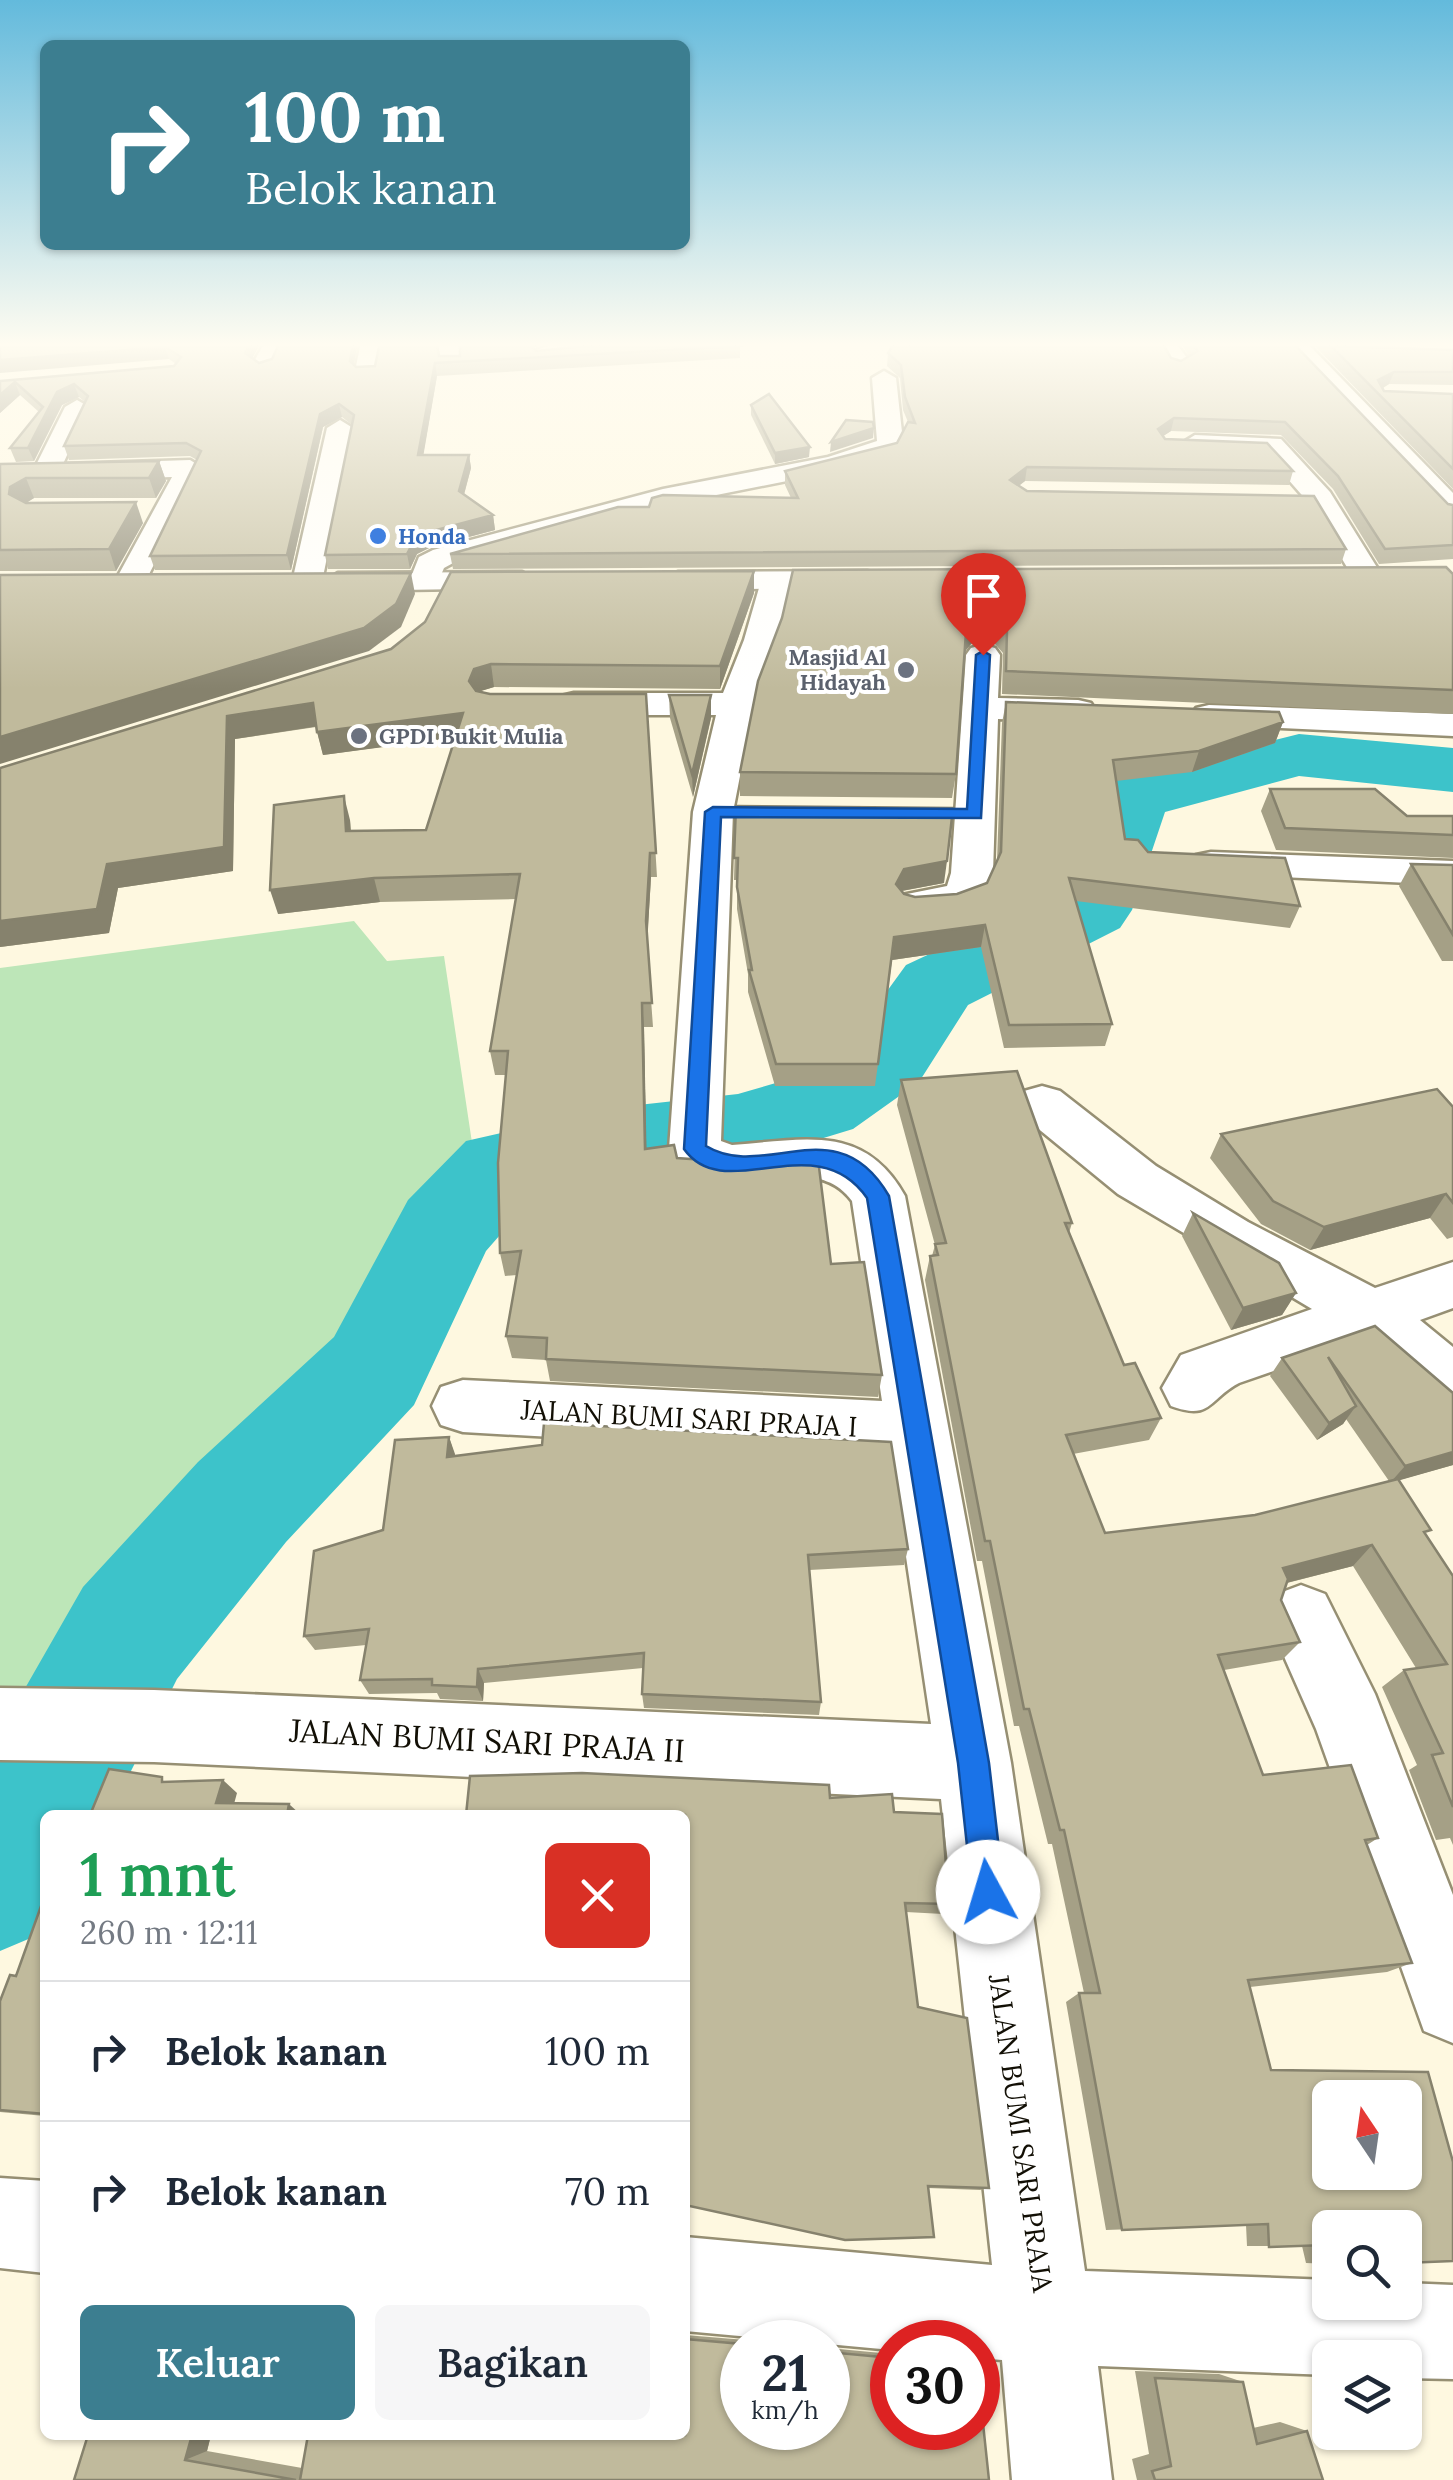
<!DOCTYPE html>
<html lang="id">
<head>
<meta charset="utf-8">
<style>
  :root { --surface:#fff; --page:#f6f6f7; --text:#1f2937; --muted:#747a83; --line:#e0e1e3; --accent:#3c7e90 }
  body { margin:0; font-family:Lora,serif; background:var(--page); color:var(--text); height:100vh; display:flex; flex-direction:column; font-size:38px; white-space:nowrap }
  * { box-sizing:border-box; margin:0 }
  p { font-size:32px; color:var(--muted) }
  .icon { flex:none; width:55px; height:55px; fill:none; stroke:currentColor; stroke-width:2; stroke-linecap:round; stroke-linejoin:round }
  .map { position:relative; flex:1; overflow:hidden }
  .drawer { position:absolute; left:40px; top:1810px; width:650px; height:630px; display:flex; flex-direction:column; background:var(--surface); border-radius:15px; box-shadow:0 2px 8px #0004 }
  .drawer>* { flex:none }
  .guide { position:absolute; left:40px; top:40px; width:650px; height:210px; border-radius:15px; box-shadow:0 2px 8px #0004; background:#3c7e90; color:#fff; overflow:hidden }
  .needle { width:65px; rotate:347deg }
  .controls { position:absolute; left:1312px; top:2080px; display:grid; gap:20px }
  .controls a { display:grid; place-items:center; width:110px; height:110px; border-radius:15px; background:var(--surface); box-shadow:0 2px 8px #0004; font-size:50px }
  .speed { position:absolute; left:720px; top:2320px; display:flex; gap:20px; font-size:50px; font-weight:700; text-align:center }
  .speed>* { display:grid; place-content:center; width:130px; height:130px; border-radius:50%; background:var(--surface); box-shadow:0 2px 8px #0004; line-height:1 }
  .speed small { font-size:25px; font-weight:400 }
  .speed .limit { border:15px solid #d22; background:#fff; color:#111 }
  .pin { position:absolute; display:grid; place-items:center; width:85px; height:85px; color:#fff; margin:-102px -42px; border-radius:50% 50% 50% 0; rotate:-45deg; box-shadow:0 0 10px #0007 }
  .pin .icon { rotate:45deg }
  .me { position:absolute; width:110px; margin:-55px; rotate:354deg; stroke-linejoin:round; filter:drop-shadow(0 0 8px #0008) }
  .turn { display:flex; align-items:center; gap:35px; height:210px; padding:0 40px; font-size:45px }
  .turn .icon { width:130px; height:130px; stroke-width:2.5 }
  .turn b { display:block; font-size:70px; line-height:85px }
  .round { display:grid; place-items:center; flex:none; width:105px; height:105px; border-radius:15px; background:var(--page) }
  .overview { display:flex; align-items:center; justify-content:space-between; height:170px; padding:0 40px }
  h1 { font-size:60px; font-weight:600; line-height:75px; color:#1e9e55 }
  .cta { display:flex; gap:20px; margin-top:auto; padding:20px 40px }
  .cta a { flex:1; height:115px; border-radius:15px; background:var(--accent); color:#fff; font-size:40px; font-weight:600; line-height:115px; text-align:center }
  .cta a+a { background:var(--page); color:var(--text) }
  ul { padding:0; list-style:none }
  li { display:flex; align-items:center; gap:30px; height:140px; padding:0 40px; border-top:2px solid var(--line) }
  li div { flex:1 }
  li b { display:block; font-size:38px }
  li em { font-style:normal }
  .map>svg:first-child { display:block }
  .green { fill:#bde6b8 }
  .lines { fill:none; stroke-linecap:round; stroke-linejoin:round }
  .river { fill:#3dc3ca; fill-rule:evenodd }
  .minor-casing { stroke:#968f73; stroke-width:5 }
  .tertiary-casing { stroke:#968f73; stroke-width:5 }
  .minor { fill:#fff; fill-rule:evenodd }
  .tertiary { fill:#fff; fill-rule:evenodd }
  .wall { fill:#a5a086 }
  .shaded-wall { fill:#86826d }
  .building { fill:#c0ba9c; stroke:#86826d; stroke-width:2.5; fill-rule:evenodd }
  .route { fill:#1a73e8; stroke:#114b97; stroke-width:2.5 }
  .shop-dot { fill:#3f7fe0; stroke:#fff; stroke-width:4 }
  .worship-dot { fill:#6b7280; stroke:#fff; stroke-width:4 }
  .labels { text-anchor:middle; stroke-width:8; stroke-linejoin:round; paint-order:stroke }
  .far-shop-label { font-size:22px; font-weight:bold; fill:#366cbe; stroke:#fff; text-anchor:start }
  .far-worship-label { font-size:22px; font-weight:bold; fill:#5b616d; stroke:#fff; text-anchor:end }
  .street-label { font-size:28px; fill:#120f05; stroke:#fff }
  .near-street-label { font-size:32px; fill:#120f05; stroke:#fff }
</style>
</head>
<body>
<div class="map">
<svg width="1453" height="2480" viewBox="0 0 1453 2480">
  <rect width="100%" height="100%" fill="#fef8e0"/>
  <path class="green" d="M354 921 387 961 444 956 474 1156 449 1184 353 1344 194 1480 39 1675 0 1754V968Z"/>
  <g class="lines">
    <path class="river" d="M1299 734 1453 748V792L1299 776 1165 812 1132 910 1120 928 968 1005 919 1082 853 1129 738 1164 611 1180 533 1197 486 1251 414 1405 286 1542 177 1679 109 1815H45V1932L0 1951V1732L83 1587 198 1462 334 1337 408 1200 466 1141 611 1108 738 1094 786 1080 853 1038 906 965 1056 895 1095 798 1106 782Z"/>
    <defs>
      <g id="minor">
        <path d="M265 342H287L272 370 264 372 252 365Z"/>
        <path d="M361 342H383L375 376H359L355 371Z"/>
        <path d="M437 342H459V366H443Z"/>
        <path d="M559 342H658L647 349 539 360 528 353Z"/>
        <path d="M1153 342H1175L1191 363 1179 370 1171 368Z"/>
        <path d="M1282 342H1306L1453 493V518L1443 515Z"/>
        <path d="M884 371 896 378 903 441 895 453 842 470 666 505 455 562 444 568 435 589H413L409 582 419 557 433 550 663 489 828 457 877 441 872 378Z"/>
        <path d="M77 400 89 407 63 464 190 460 203 468 141 590 130 592 114 583 172 477 0 482V466L36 465 65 407Z"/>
        <path d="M340 420 353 428 322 582 307 591 292 582 327 428Z"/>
        <path d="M1195 435 1281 439 1330 492 1383 577 1379 584H1357L1308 502 1265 453 1186 449 1182 443Z"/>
        <path d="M776 572 791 581 778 640 754 704 733 812 721 1141 732 1145C803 1140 864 1122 905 1196L1011 1763 1085 2271 1330 2280V2302H1405V2283L1453 2285V2379L1405 2378V2358H1330V2375L1098 2366 1112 2480H1012L1002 2360 978 2358V2342H892V2350L685 2331V2237L992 2265 941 1799 154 1762 0 1760V1688L154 1690 931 1724 891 1456 463 1432 441 1425 432 1406 441 1387 463 1380 882 1401 852 1201C807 1140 711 1222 669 1149L693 812 716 715H574L561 712 556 704 561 696 574 693H723L744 640 761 581Z"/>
        <path d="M983 645 995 648 1000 655 998 698 1078 700 1091 703 1096 711 1091 719 1078 722 998 719 993 873C981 915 942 923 902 913L896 904 902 895 947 886 951 873 966 655 971 648Z"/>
        <path d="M1209 705 1453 714V736L1196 724 1191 716 1196 708Z"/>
        <path d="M1211 852 1453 861V885L1196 873 1190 864 1196 855Z"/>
        <path d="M1042 1086 1060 1091 1156 1166 1248 1222 1375 1288 1453 1262V1308L1420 1320 1453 1347V1409L1432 1401 1363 1340 1239 1383C1208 1399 1212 1421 1171 1406L1162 1388 1181 1355 1312 1309 1118 1194 1024 1117 1017 1104 1024 1091Z"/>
        <path d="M1301 1585 1325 1594 1375 1694 1453 1895V2043L1424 2031 1316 1729 1267 1618 1277 1594Z"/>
        <path d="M0 2178 45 2181V2273L0 2268Z"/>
      </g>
      <g id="tertiary">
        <path d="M867 571 878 573 882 580 878 587 678 590 663 581 678 572Z"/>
        <path d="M522 572 537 581 533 588 338 591 323 582 338 573Z"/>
      </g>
    </defs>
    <use href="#minor" class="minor-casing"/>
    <use href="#tertiary" class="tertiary-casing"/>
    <use href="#minor" class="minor"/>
    <use href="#tertiary" class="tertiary"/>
  </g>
  <g class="wall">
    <path d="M0 342H261L252 358 259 363 272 359 280 342H358L354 365 356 367 375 366 439 356H460V342H548L533 348 536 351 627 342H750L737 343 740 346V358L437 376 423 455H469L471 468 464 495 493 515 495 530 431 547 417 554 410 569H328L325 555 352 425 342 417 323 427 291 570H155L150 556 197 460 190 456 69 460 64 446 85 402 79 397 62 405 34 461 16 462 10 448 39 412 20 395 0 413V381L174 366 176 364 169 359Z"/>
    <path d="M1180 342H1292L1448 504 1453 505V559L1379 564 1333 489 1281 435 1171 431 1163 436 1165 439 1293 471 1289 485 1025 481 1019 486 1027 491 1346 549 1341 564 453 569 450 554 649 507 791 498 785 485V471L897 443 908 422 903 410 900 378 887 366 888 353 910 346 1171 358 1181 361 1189 356Z"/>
    <path d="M1311 342H1336V346L1453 350V385L1389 384 1383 388 1384 391 1453 394V489Z"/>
    <path d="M751 405 809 457 775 464 751 415Z"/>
    <path d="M159 461 166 481 156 498H34L26 503 143 523 116 571H0V464Z"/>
    <path d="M754 571V593L720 689 494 687 480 691 490 694H646L657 877H651L647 943 653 1027H644L646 1149 677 1158 831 1264 882 1375 878 1397 550 1381 546 1360 512 1358 506 1336 517 1275 505 1276 500 1253 506 1075H495L490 1051 516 899 380 902 278 914 350 820 351 831 426 830 455 737 323 755 316 727 235 739 233 871 118 888 109 933 0 947V768Z"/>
    <path d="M1453 574V714L1002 694 1003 653 995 644H971L964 652 956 774 952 798 740 796V772L782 618Z"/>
    <path d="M669 695 711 718 693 797 670 718Z"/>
    <path d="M1006 702 1283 722 1275 743 1192 772 1116 781 1125 839 1148 852 1300 906 1290 928 1076 901 1112 1024 1105 1046 1004 1048 981 947 892 960 875 1086H775L748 992V974L737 909V880H734L736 806 944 883 902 891 904 894 915 897 957 894 987 883 997 861 1002 723Z"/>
    <path d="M1270 789 1407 816H1453V858L1276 850 1261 811Z"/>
    <path d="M1411 864 1453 865V961H1442L1399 886Z"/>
    <path d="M901 1080 1072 1223 1069 1233 1124 1365 1161 1418 1149 1440 1073 1454 1105 1533 1255 1515 1389 1481 1346 1419 1343 1424 1317 1440 1270 1376 1282 1358 1375 1326 1453 1465 1399 1480 1426 1535 1453 1576V1845L1450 1838 1436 1840 1409 1770 1417 1765 1382 1687 1404 1670 1416 1668 1353 1566 1287 1583 1281 1600 1300 1642 1282 1660 1224 1670 1263 1775 1378 1838 1367 1845 1412 1963 1387 1972 1250 1987 1271 2070 1330 2228V2264L1306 2263 1302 2246H1247L1246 2225 1106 2230 1066 2002 1079 1993H1084L1052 1844H1048L1019 1726H1014L982 1561H977L925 1280 930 1256H932L935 1245 897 1105Z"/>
    <path d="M1453 1107V1237L1447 1239 1430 1218 1310 1250 1261 1224 1210 1158 1221 1134Z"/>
    <path d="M1193 1213 1296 1293 1282 1315 1231 1330 1182 1236Z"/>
    <path d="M449 1437 455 1456 908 1549 904 1565 809 1570 821 1702 819 1715 644 1708 642 1694 643 1668 484 1683 483 1701 440 1699 437 1693 369 1694 360 1680 366 1645 315 1650 304 1636 383 1530Z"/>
    <path d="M830 1798 894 1812 949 1904 943 1914 906 1912 918 2007 989 2188 980 2190 928 2188Z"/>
    <path d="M45 1895V2116L0 2112V2001L16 1976Z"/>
    <path d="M685 2335 769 2342H742V2428H828V2348L892 2354V2352V2428L989 2480H74L88 2435H211L207 2451 302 2468 685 2435Z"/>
    <path d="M1135 2371 1219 2374 1243 2382 1253 2428 1280 2422 1307 2431 1323 2480H1137L1132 2459 1149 2454Z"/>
  </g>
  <g class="shaded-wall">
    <path d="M251 342H261L248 366 245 353Z"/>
    <path d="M353 342H358L352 373 350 361Z"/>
    <path d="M524 342H548L525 351Z"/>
    <path d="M165 347 169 359 0 373V360Z"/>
    <path d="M435 363 437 376 421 469 418 455Z"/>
    <path d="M1394 372 1389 384 1376 392 1378 380Z"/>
    <path d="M15 382 20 395 0 413V395Z"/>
    <path d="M74 384 79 397 62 405 34 461 28 448 57 392Z"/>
    <path d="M339 404 342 417 323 427 291 570 287 555 320 414Z"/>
    <path d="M1174 418 1171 431 1154 442 1158 429Z"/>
    <path d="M874 428 873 438 830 452 831 442Z"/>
    <path d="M810 447 809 457 775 464V453Z"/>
    <path d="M469 455 471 468 461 505 459 491Z"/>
    <path d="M159 461 166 481 156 498 149 478Z"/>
    <path d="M1027 467 1025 481 1007 494 1010 480Z"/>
    <path d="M26 478 34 498 18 508 9 494 10 487Z"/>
    <path d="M136 502 143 523 116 571 109 549Z"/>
    <path d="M493 515 495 530 431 547 417 554 410 569 407 554 415 539 429 532Z"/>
    <path d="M754 571V593L720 689V666Z"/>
    <path d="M411 573 415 594 401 627 369 651 0 764V737Z"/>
    <path d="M975 621 971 644 962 655 966 632Z"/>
    <path d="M491 664 494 687 478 692 469 681 474 669Z"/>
    <path d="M711 695V718L693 797 692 774Z"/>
    <path d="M313 703 319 726 235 739 233 871 118 888 109 933 0 947V921L227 716Z"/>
    <path d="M463 713 467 736 323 755 317 732Z"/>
    <path d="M1283 722 1275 743 1192 772 1199 751Z"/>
    <path d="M344 796 350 820 352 855 346 831Z"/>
    <path d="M650 853 651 877 647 946 646 921Z"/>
    <path d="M947 861 944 883 901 891 896 884 904 869Z"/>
    <path d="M374 878 380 902 278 914 270 890Z"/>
    <path d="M985 925 981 947 892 960 894 937Z"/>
    <path d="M642 1003 644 1027 647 1173 645 1149Z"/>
    <path d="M1446 1194 1430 1218 1310 1250 1324 1227Z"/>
    <path d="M1296 1293 1282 1315 1231 1330 1243 1308Z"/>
    <path d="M1356 1406 1343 1424 1317 1440 1329 1423Z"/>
    <path d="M449 1437 455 1454 453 1474 447 1457Z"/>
    <path d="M1453 1452V1465L1390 1483 1405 1466Z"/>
    <path d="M1372 1545 1353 1566 1266 1588 1283 1568Z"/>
    <path d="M478 1669 484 1683 483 1701 477 1687Z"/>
    <path d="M223 1780 237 1793 231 1815 216 1803Z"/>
    <path d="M289 1804 301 1815H287Z"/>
    <path d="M192 2435H211L207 2451 185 2460Z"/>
  </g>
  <g class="building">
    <path d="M0 342H251L245 353 259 363 272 359 280 342H353L350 361 356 367 375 366 380 342H436L439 356H460V342H527L536 351 627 342H736L740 346 435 363 418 455H469L459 491 493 515 429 532 415 539 407 554 325 555 354 415 339 404 320 414 287 555 150 556 201 451 186 443 64 446 88 396 74 384 57 392 28 448H10L43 407 15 382 0 395V381L174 366 181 357 165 347 0 360Z"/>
    <path d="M895 342H904L910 346 915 342H1162L1171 358 1181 361 1198 351 1191 342H1292L1448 504 1453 505V545L1385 549 1338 476 1285 422 1174 418 1158 429 1165 439 1267 443 1293 471 1027 467 1010 480 1027 491 1314 496 1346 549 450 554 618 507H649L652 498 663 495 798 498 785 471 897 443 908 422 915 423 905 397 901 365 888 353Z"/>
    <path d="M1327 342H1336V346L1453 350V372H1394L1378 380 1384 391 1453 394V469Z"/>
    <path d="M769 394 810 447 775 453 751 405Z"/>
    <path d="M846 420 873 422 874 428 831 442Z"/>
    <path d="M159 461 149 478H26L10 487 9 494 26 503 136 502 109 549 0 550V464Z"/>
    <path d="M1446 567 1453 574V690L1006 671 1007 630 999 621H975L966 632 956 774 740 772 758 681 782 618 793 570Z"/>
    <path d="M754 571 720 666 491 664 474 669 469 681 476 691 490 694H646L656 853H650L646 921 652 1003H642L645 1149 674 1145 677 1158 733 1162 818 1159 831 1264 864 1262 882 1375 546 1359 547 1338 506 1336 521 1251 500 1253 498 1163 508 1051H490L520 874 374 878 270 890 274 805 344 796 346 831 426 830 463 713 317 732 313 703 227 716 224 847 107 864 97 909 0 921V768L391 649 425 622 451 572Z"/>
    <path d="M411 573 396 604 364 628 0 737V575Z"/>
    <path d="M669 695H711L692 774Z"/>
    <path d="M1006 702 1279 712 1283 722 1199 751 1113 760 1125 839 1138 840 1148 852 1285 858 1300 906 1069 878 1112 1024 1009 1025 985 925 894 937 878 1064H776L749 970H752L737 887 738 858H734L736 806 953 808 947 861 904 869 896 884 904 894 915 897 957 894 987 883 1001 852Z"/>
    <path d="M1270 789H1375L1407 816H1453V835L1285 828Z"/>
    <path d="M1411 864 1453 865V935Z"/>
    <path d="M1017 1071 1072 1223H1065L1124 1365 1135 1363 1161 1418 1066 1435 1105 1533 1255 1515 1398 1479 1431 1530 1424 1532 1453 1576V1807L1432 1755 1443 1753 1404 1670 1447 1664 1372 1545 1283 1568 1288 1579 1281 1600 1300 1642 1218 1655 1263 1775 1351 1765 1378 1838 1365 1840 1412 1963 1248 1980 1271 2070 1428 2072 1453 2162V2261L1405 2263V2228H1330V2259L1326 2245 1269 2247 1268 2224 1122 2230 1079 1993H1100L1064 1830H1060L1029 1709H1024L990 1541H985L930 1256 938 1255 935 1244 946 1243 901 1080ZM1330 2098H1405V2172H1330Z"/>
    <path d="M1437 1089 1453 1107V1203L1446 1194 1324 1227 1273 1201 1221 1134Z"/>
    <path d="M1193 1213 1279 1263 1296 1293 1243 1308Z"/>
    <path d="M1375 1326 1453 1393V1452L1405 1466 1328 1357 1356 1406 1329 1423 1282 1358Z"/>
    <path d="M544 1423 891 1442 908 1549 808 1555 821 1702 642 1694 644 1653 478 1669 477 1687 432 1685V1679L360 1680 369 1629 304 1636 314 1551 383 1530 395 1440 449 1437 447 1457 542 1445Z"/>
    <path d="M109 1769 162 1777V1782L223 1780 216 1803 289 1804 287 1815H90Z"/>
    <path d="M582 1773 829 1785 830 1798 892 1794 894 1812 942 1814 949 1904 905 1903 918 2007 967 2018 989 2188 928 2186 934 2237 845 2240 685 2205V1815H466L470 1776Z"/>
    <path d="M45 1895V2114L0 2110V2001L10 1975 16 1976Z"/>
    <path d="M685 2339 742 2344V2428H828V2352L892 2358V2428H978V2376L989 2480H300L308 2435H685Z"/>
    <path d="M1155 2378 1243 2382 1257 2444 1307 2431 1323 2480H1155L1152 2471 1171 2466Z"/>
    <path d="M88 2435H192L185 2460 296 2480H74Z"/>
  </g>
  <linearGradient id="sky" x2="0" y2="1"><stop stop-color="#63badc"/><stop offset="0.5" stop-color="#fffcf1"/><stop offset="1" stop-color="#fffcf1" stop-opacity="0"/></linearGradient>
  <rect width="1453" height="689" fill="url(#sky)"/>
  <path class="route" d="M983 651 990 655 981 818 721 817 706 1146C765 1182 837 1106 889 1196L989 1763 1004 1892 1000 1903 988 1908 976 1903 972 1892 958 1763 867 1198C816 1124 725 1207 684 1149L705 812 713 807 967 809 976 655Z"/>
  <circle class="shop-dot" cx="378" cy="536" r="10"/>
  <g class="worship-dot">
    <circle cx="906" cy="670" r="10"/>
    <circle cx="359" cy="736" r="10"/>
  </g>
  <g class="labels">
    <g class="far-shop-label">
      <text x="398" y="544">Honda</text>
    </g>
    <g class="far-worship-label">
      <text x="886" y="665">Masjid Al<tspan x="886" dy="25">Hidayah</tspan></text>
      <text x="379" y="744" text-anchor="start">GPDI Bukit Mulia</text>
    </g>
    <g class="street-label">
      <text transform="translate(689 1418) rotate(3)" y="10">JALAN BUMI SARI PRAJA I</text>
      <text transform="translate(1021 2133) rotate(82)" y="10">JALAN BUMI SARI PRAJA</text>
    </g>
    <g class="near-street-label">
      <text transform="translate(487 1741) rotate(3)" y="11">JALAN BUMI SARI PRAJA II</text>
    </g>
  </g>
</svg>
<div class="controls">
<a><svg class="needle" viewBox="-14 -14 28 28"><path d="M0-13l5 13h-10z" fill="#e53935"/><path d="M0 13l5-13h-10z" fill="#747a83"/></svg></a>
<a><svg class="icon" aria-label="search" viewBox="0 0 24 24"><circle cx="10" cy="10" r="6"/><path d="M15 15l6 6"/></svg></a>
<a><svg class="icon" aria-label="layers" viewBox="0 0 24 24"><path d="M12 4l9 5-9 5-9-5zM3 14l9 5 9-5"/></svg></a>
</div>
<div class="speed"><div>21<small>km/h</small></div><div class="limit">30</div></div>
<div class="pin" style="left:983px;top:655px;background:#d93025"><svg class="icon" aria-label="arrive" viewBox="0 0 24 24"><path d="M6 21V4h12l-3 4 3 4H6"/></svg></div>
<svg class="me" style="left:988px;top:1892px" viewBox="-20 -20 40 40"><circle r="19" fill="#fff"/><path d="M0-13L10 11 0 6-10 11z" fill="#1a73e8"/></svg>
<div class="guide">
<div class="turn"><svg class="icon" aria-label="right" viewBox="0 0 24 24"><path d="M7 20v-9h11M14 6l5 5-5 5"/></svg><div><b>100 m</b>Belok kanan</div></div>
</div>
<section class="drawer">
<div class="overview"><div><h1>1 mnt</h1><p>260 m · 12:11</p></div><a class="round" style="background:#d93025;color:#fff"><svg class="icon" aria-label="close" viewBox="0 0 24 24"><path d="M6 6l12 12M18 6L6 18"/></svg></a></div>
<ul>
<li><svg class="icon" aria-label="right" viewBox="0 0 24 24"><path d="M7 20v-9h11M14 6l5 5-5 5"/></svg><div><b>Belok kanan</b></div><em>100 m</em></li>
<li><svg class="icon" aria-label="right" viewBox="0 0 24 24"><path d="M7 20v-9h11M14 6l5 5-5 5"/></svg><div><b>Belok kanan</b></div><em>70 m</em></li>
</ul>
<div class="cta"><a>Keluar</a><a>Bagikan</a></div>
</section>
</div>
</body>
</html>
